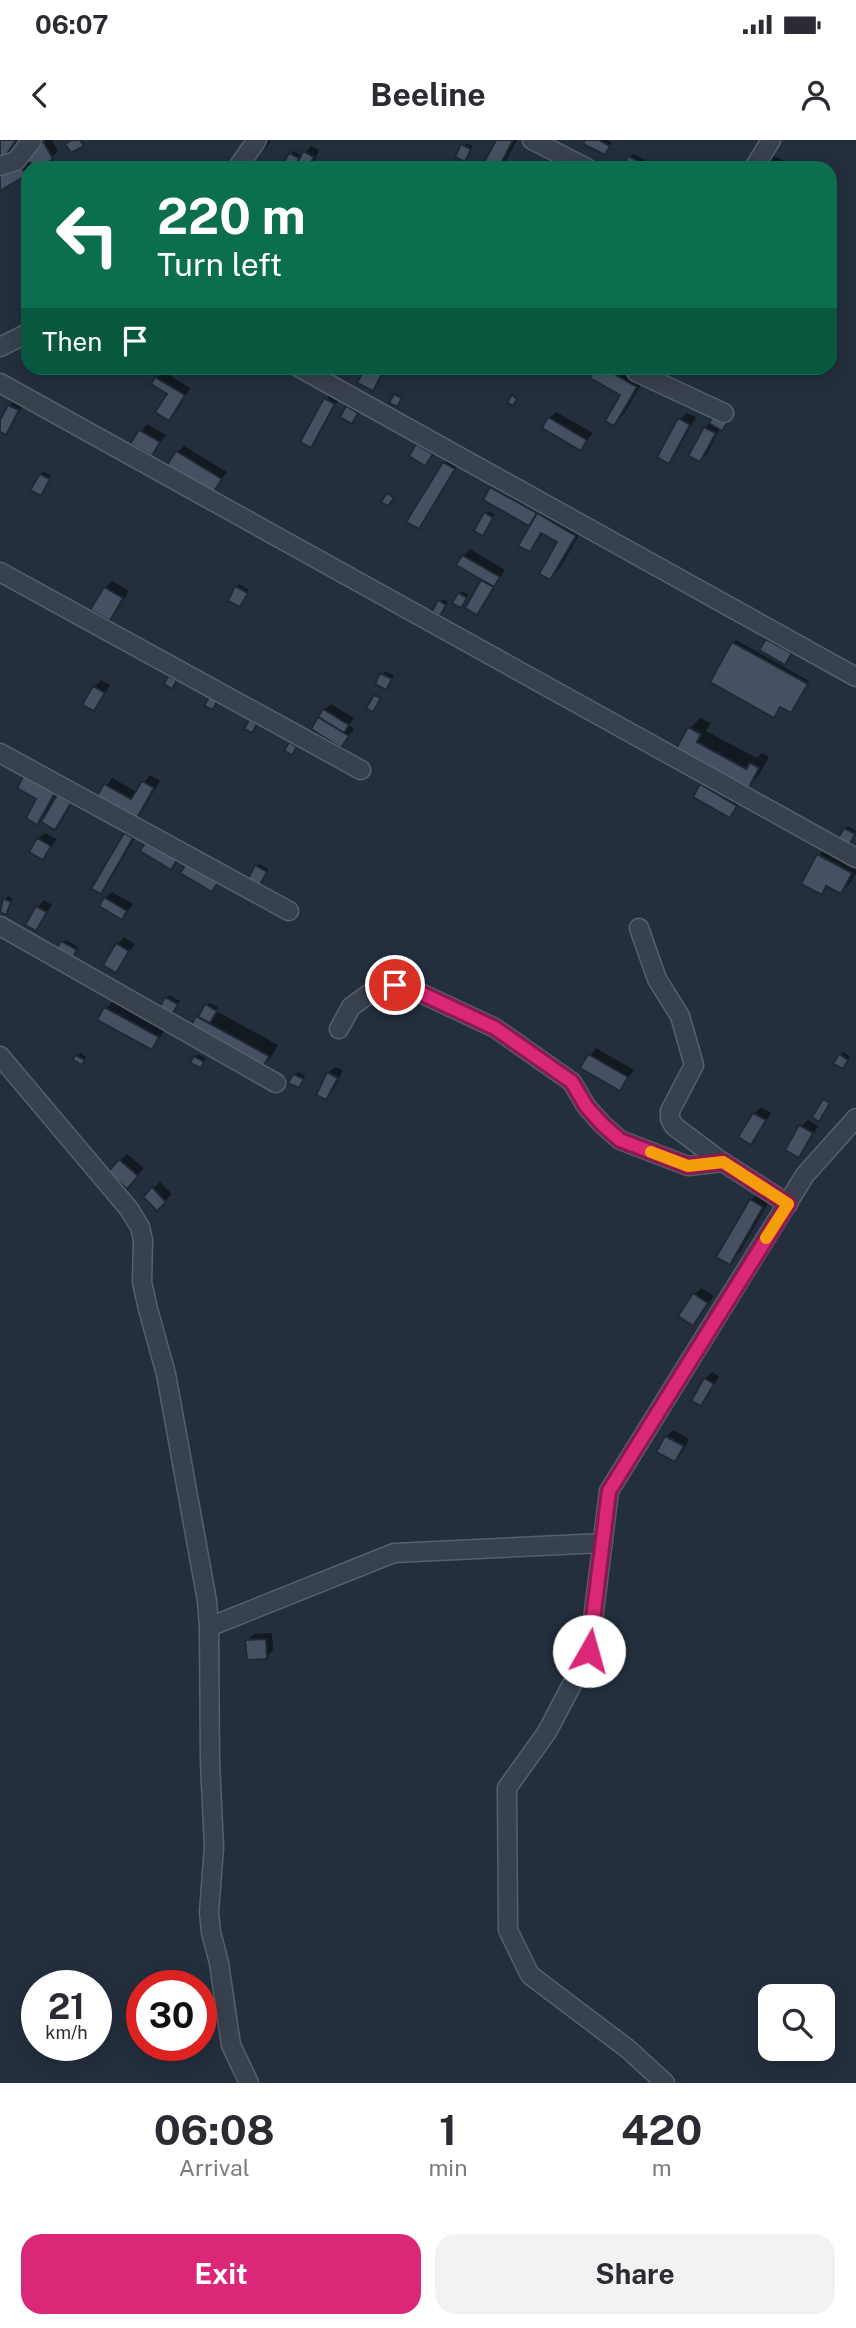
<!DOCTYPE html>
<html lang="en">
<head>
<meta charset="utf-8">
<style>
  :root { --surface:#fff; --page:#f2f2f3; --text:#2b2b33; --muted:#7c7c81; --accent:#db2777 }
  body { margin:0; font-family:"Public Sans",sans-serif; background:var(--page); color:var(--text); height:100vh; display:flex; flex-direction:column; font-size:26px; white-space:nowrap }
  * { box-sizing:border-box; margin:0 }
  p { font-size:23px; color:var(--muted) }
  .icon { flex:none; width:38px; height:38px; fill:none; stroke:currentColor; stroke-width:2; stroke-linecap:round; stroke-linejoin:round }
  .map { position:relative; height:1943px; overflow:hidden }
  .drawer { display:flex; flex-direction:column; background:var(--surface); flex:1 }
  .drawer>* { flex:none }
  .banner { position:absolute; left:21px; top:21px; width:816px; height:214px; border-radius:21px; box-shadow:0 4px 18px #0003; background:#0b6e4f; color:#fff; overflow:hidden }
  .buttons { position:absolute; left:758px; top:1844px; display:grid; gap:14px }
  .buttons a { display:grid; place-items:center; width:77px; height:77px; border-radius:14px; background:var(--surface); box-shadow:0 4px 18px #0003; font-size:35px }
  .speed { position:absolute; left:21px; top:1830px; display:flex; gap:14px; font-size:35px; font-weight:700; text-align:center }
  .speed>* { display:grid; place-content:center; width:91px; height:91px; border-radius:50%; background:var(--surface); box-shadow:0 4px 18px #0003; line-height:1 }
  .speed small { font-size:18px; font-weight:400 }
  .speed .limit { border:10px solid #d22; background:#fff; color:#111 }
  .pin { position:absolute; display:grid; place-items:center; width:60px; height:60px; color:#fff; margin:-30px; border:4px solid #fff; border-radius:50%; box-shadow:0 2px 7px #0007 }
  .me { position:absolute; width:77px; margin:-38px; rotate:7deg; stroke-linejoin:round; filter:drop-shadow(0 0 5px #0008) }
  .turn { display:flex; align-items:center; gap:24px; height:147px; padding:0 21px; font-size:32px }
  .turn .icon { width:91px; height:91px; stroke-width:2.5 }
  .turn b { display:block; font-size:49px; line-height:60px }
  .then { display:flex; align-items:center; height:66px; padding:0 21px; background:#0003; gap:14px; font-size:26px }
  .eta { display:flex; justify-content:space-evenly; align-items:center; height:119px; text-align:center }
  .eta b { font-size:42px; font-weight:700; line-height:49px }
  .button { display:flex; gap:14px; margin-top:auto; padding:14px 21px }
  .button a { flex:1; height:80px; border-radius:21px; background:var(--accent); color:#fff; font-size:28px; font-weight:700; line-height:80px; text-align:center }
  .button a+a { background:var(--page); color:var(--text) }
  .status { display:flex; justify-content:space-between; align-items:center; height:49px; padding:0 35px; background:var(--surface); direction:ltr }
  .status svg { height:19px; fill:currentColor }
  header { display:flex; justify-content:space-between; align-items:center; height:91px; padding:0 21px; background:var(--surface); font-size:32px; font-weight:700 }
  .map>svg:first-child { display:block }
  .shadow { fill:#0007 }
  .building { fill:#455162; stroke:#1f2835; stroke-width:2 }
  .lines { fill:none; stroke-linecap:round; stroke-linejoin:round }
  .street-casing { stroke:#565f6c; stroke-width:21 }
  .street { stroke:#38414e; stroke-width:18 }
  .route-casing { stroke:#8e194d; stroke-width:18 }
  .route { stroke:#db2777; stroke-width:12 }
  .slow { stroke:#f59e0b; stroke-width:12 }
</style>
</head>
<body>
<div class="status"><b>06:07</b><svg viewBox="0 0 49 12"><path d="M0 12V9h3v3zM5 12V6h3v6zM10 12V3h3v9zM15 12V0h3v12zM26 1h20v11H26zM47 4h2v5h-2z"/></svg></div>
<header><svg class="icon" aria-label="back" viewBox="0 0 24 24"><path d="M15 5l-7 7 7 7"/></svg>Beeline<svg class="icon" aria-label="person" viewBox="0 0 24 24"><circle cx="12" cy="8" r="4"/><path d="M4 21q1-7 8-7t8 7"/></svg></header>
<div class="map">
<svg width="856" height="1943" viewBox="0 0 856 1943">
  <rect width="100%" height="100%" fill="#242f3e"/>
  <g class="shadow">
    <path d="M46 0H52L58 11 52 17 28 28 26 34 0 49V35L26 18 28 21Z"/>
    <path d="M266 0H271L266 8 262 7Z"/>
    <path d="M498 0H517L502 28H483Z"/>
    <path d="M587 0H607L612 3 605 13Z"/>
    <path d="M466 3 473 6 467 17 463 19 458 28H453Z"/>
    <path d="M311 6 319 10 312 28H283L293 11 303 16Z"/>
    <path d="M633 14 652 24 649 28H633L630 17Z"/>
    <path d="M773 16 799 27 803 24 812 28H764Z"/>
    <path d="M367 228H387L379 242 372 249 360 242Z"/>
    <path d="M598 228H632L646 236 624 274 614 284 622 255 592 237Z"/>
    <path d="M163 231 190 248 176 272 169 279V253L156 238Z"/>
    <path d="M332 252 340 256 317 299 310 305 302 301 326 259Z"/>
    <path d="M16 259 24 263 12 286 6 293 0 290V284L9 266Z"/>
    <path d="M350 265 359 270 354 279 348 267Z"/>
    <path d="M556 272 593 293 581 308 549 278Z"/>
    <path d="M687 273 696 277 675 315 668 321 680 279Z"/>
    <path d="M712 280 720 288 707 314 700 320 705 288Z"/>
    <path d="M147 284 166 295 151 314 133 303Z"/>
    <path d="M424 299 438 307 425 324 418 305Z"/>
    <path d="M184 306 227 332 213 351 177 312Z"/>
    <path d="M451 316 460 322 425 380 418 387 444 323Z"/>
    <path d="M44 332 51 336 43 351 41 335Z"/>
    <path d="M498 341 542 366 540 373 549 364 585 385 560 428 550 438 560 401 544 393 530 410 532 386 485 359Z"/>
    <path d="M489 371 495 374 485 391 486 374Z"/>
    <path d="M470 409 505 430 484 466 477 473 467 467 484 439 463 416Z"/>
    <path d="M112 441 129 451 116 472 110 479 105 448Z"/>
    <path d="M239 444 249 450 240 465 236 447Z"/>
    <path d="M462 451 468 455 463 463 459 454Z"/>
    <path d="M442 459 448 462 440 474V462Z"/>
    <path d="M774 493 797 506 785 523 761 510Z"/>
    <path d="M736 500 809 541 791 571 781 566 774 576 733 503Z"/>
    <path d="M385 531 394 536 386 548 377 544Z"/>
    <path d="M101 540 110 545 100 563 94 569V547Z"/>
    <path d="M331 564 354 578 349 585 354 589 341 606 324 570Z"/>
    <path d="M700 578 711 583 706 591 757 618 762 613 769 617 758 636 748 646 678 609 690 588Z"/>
    <path d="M150 635 160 641 143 670 137 676 100 655 112 638 137 652Z"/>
    <path d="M708 639 743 658 730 676 702 645Z"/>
    <path d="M60 646 52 662 65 650 76 656 62 681 55 688 49 670 37 683 28 678Z"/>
    <path d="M848 686 856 691 851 701 845 689Z"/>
    <path d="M132 687 139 691 107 745 101 752 125 694Z"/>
    <path d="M45 693 57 699 43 718 38 699Z"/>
    <path d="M829 704 856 719V733L851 742 841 752 829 746 822 753 803 743 819 715Z"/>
    <path d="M259 724 269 729 260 743 257 726Z"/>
    <path d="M112 752 133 764 122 778 105 758Z"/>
    <path d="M8 756 13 759 5 772 0 770Z"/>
    <path d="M44 760 52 765 36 789 38 767Z"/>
    <path d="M124 797 135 804 115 831 118 804Z"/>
    <path d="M66 800 78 807 75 812 63 802Z"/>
    <path d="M169 855 180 861 172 874 166 858Z"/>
    <path d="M113 861 165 890 152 908 106 868Z"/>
    <path d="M209 863 218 867 216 871 278 905 272 916 262 927 197 877Z"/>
    <path d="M596 908 634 930 620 949 582 927Z"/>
    <path d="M843 912 850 916 845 924 840 915Z"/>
    <path d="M80 913 86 917 82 923 75 919Z"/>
    <path d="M198 914 206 918 203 923 195 917Z"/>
    <path d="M335 927 343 930 333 951 326 958 328 933Z"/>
    <path d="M298 932 305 936 299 946 295 935Z"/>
    <path d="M761 967 771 973 757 996 751 1003 754 974Z"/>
    <path d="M808 980 818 986 805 1009 798 1016 801 986Z"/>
    <path d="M127 1014 144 1028 134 1040 120 1020Z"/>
    <path d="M160 1042 172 1054 157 1069 145 1057Z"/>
    <path d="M761 1050 772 1056 740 1112 729 1123 751 1060Z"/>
    <path d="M701 1148 714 1156 693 1184 695 1154Z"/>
    <path d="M712 1232 719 1236 707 1258 701 1264 705 1239Z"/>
    <path d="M673 1290 689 1299 682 1313 675 1320 666 1297Z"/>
    <path d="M272 1493 273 1510 267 1517 247 1501 254 1494Z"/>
  </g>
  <g class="building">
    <path d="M0 0H16L1 23 0 22Z"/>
    <path d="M72 0H80L84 6 71 13 65 4Z"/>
    <path d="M496 0H513L499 28H481Z"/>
    <path d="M585 0H599L610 6 605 15 583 4Z"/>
    <path d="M43 1 53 19 40 28H35L27 20Z"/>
    <path d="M461 4 471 9 465 22 455 17Z"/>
    <path d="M303 11 314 17 308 28H295Z"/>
    <path d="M289 13 299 18 295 28H281Z"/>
    <path d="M628 16 650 27V28H629L624 25Z"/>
    <path d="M455 19 461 22 458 28H451Z"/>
    <path d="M19 24 27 35 0 51V36Z"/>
    <path d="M365 228H385L373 251 357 243Z"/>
    <path d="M596 228H604L637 247 614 286 605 281 620 255 590 238Z"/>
    <path d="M155 237 185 255 169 281 155 272 167 254 151 244Z"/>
    <path d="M394 254 402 258 397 267 389 263Z"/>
    <path d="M512 255 517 259 513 266 507 262Z"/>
    <path d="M324 258 335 264 311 308 300 302Z"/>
    <path d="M8 265 19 270 6 295 0 292V280Z"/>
    <path d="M346 266 358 273 352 284 340 277Z"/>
    <path d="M715 272 729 280 722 291 709 283Z"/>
    <path d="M548 277 587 300 581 311 542 288Z"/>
    <path d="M678 278 690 285 669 324 657 317Z"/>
    <path d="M704 287 716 293 700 322 688 316Z"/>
    <path d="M139 290 160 302 152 316 130 304Z"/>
    <path d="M416 304 433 314 425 326 409 316Z"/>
    <path d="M176 311 222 339 213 353 167 325Z"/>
    <path d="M443 322 455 329 419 389 406 382Z"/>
    <path d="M40 334 50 339 41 356 30 350Z"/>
    <path d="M490 347 537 373 529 386 483 360Z"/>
    <path d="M387 353 394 358 388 366 381 362Z"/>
    <path d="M484 372 493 378 483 396 474 391Z"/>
    <path d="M537 373 576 396 550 440 539 434 557 402 541 393 530 412 518 406Z"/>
    <path d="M462 415 500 437 494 447 456 425Z"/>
    <path d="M481 440 494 447 477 475 465 468Z"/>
    <path d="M235 446 248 453 240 467 228 461Z"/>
    <path d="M104 447 123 458 110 481 90 470Z"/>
    <path d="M458 453 467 458 461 468 452 463Z"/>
    <path d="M438 460 446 465 440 476 432 471Z"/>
    <path d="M766 499 792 513 785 525 759 510Z"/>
    <path d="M732 502 808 544 791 573 780 567 774 578 710 542Z"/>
    <path d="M380 533 392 539 386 550 375 544Z"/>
    <path d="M168 536 177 540 172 549 164 544Z"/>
    <path d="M93 546 105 553 94 571 82 565Z"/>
    <path d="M374 555 381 558 373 572 366 568Z"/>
    <path d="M209 557 217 561 213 570 204 566Z"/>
    <path d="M323 569 349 585 344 593 318 577Z"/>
    <path d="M318 577 349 596 341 608 311 589Z"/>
    <path d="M249 580 257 584 252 593 244 589Z"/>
    <path d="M688 587 701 594 697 602 746 629 750 623 759 628 748 649 676 609Z"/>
    <path d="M289 602 297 607 292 615 284 611Z"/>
    <path d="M24 635 55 653 37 685 26 678 36 659 17 648Z"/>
    <path d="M142 641 154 648 137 678 97 656 104 644 131 659Z"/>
    <path d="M700 644 737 666 730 678 693 657Z"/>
    <path d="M57 655 71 663 55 690 41 682Z"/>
    <path d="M844 688 855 694 849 706 837 700Z"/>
    <path d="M124 693 133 698 101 754 91 749Z"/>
    <path d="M37 698 51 706 43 720 29 712Z"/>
    <path d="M146 701 177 720 171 730 140 711Z"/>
    <path d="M817 714 852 733 841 754 826 746 822 755 801 744Z"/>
    <path d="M186 724 218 742 212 752 180 733Z"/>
    <path d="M255 725 267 732 260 745 248 739Z"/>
    <path d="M104 757 127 771 122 780 99 766Z"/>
    <path d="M3 758 11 762 6 775 0 772Z"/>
    <path d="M36 766 47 772 36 791 25 785Z"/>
    <path d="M61 801 77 810 73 817 57 808Z"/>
    <path d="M116 803 129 811 116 833 103 825Z"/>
    <path d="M165 857 178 864 170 879 157 872Z"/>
    <path d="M205 864 217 871 210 883 198 877Z"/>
    <path d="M104 867 159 897 152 910 97 880Z"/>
    <path d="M196 876 269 916 262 929 189 889Z"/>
    <path d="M588 914 628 937 620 951 580 928Z"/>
    <path d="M839 914 848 920 843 929 833 924Z"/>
    <path d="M75 915 85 920 82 925 73 920Z"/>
    <path d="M194 916 204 922 201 928 190 923Z"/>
    <path d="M327 932 338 938 326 960 316 955Z"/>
    <path d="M293 934 304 939 299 948 288 943Z"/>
    <path d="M823 959 830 963 819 982 812 977Z"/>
    <path d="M753 973 766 980 751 1005 738 997Z"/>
    <path d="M799 985 813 993 799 1018 785 1010Z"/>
    <path d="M119 1019 138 1036 127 1049 108 1032Z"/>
    <path d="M152 1047 166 1062 157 1071 143 1057Z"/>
    <path d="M750 1059 763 1067 730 1125 716 1117Z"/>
    <path d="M693 1153 708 1163 693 1186 678 1176Z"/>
    <path d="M704 1238 714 1244 701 1266 691 1261Z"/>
    <path d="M665 1296 684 1306 675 1322 656 1312Z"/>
    <path d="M266 1499 267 1519 247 1520 245 1500Z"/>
  </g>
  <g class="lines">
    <defs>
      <g id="street">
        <path d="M532 0 587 28"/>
        <path d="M0 26 16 21 32 0"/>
        <path d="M237 28 257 0"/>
        <path d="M754 28 771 0"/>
        <path d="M0 207 28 193"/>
        <path d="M300 228 856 537"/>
        <path d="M636 232 724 273"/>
        <path d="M0 243 856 718"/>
        <path d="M0 432 361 630"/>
        <path d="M0 613 289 771"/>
        <path d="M0 786 276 943"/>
        <path d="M639 788 657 839 680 876 694 925 670 971V979L674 986 718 1019 788 1064"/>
        <path d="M339 889 351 867 378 847 395 845 412 849 495 888 572 942 586 966 602 984 620 1000 688 1026 723 1022"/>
        <path d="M0 916 129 1069 140 1087 143 1100 142 1142 148 1169 166 1234 207 1461 209 1487 210 1622 214 1707 209 1772 211 1792 219 1823 231 1905 249 1943"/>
        <path d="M209 1487 394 1413 603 1403"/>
        <path d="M665 1943 628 1909 530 1835 508 1790 507 1648 547 1592 589 1512 609 1351 805 1035 856 978"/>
      </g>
    </defs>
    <use href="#street" class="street-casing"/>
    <use href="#street" class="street"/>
  </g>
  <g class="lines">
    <defs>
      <path id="route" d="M395 845 412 849 495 888 572 942 586 966 602 984 620 1000 688 1026 723 1022 788 1064 609 1351 589 1511"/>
    </defs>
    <use href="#route" class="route-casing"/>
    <use href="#route" class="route"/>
    <path class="slow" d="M651 1012 688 1026 723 1022 788 1064 766 1098"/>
  </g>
</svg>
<div class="buttons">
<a><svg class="icon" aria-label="search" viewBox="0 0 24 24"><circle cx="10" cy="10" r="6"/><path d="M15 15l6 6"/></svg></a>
</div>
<div class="speed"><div>21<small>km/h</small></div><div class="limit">30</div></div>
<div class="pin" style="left:395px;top:845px;background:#d93025"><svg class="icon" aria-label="arrive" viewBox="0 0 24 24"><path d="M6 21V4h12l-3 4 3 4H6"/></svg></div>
<svg class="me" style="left:589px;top:1511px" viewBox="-20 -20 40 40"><circle r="19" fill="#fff"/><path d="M0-13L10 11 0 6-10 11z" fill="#db2777"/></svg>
<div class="banner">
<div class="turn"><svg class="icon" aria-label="left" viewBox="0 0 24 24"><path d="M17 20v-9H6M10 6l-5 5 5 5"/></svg><div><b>220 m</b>Turn left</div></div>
<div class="then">Then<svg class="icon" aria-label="arrive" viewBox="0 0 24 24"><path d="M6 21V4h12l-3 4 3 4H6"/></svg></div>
</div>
</div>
<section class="drawer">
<div class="eta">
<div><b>06:08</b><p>Arrival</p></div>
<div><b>1</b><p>min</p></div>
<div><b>420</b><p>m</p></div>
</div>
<div class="button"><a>Exit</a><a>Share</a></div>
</section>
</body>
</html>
